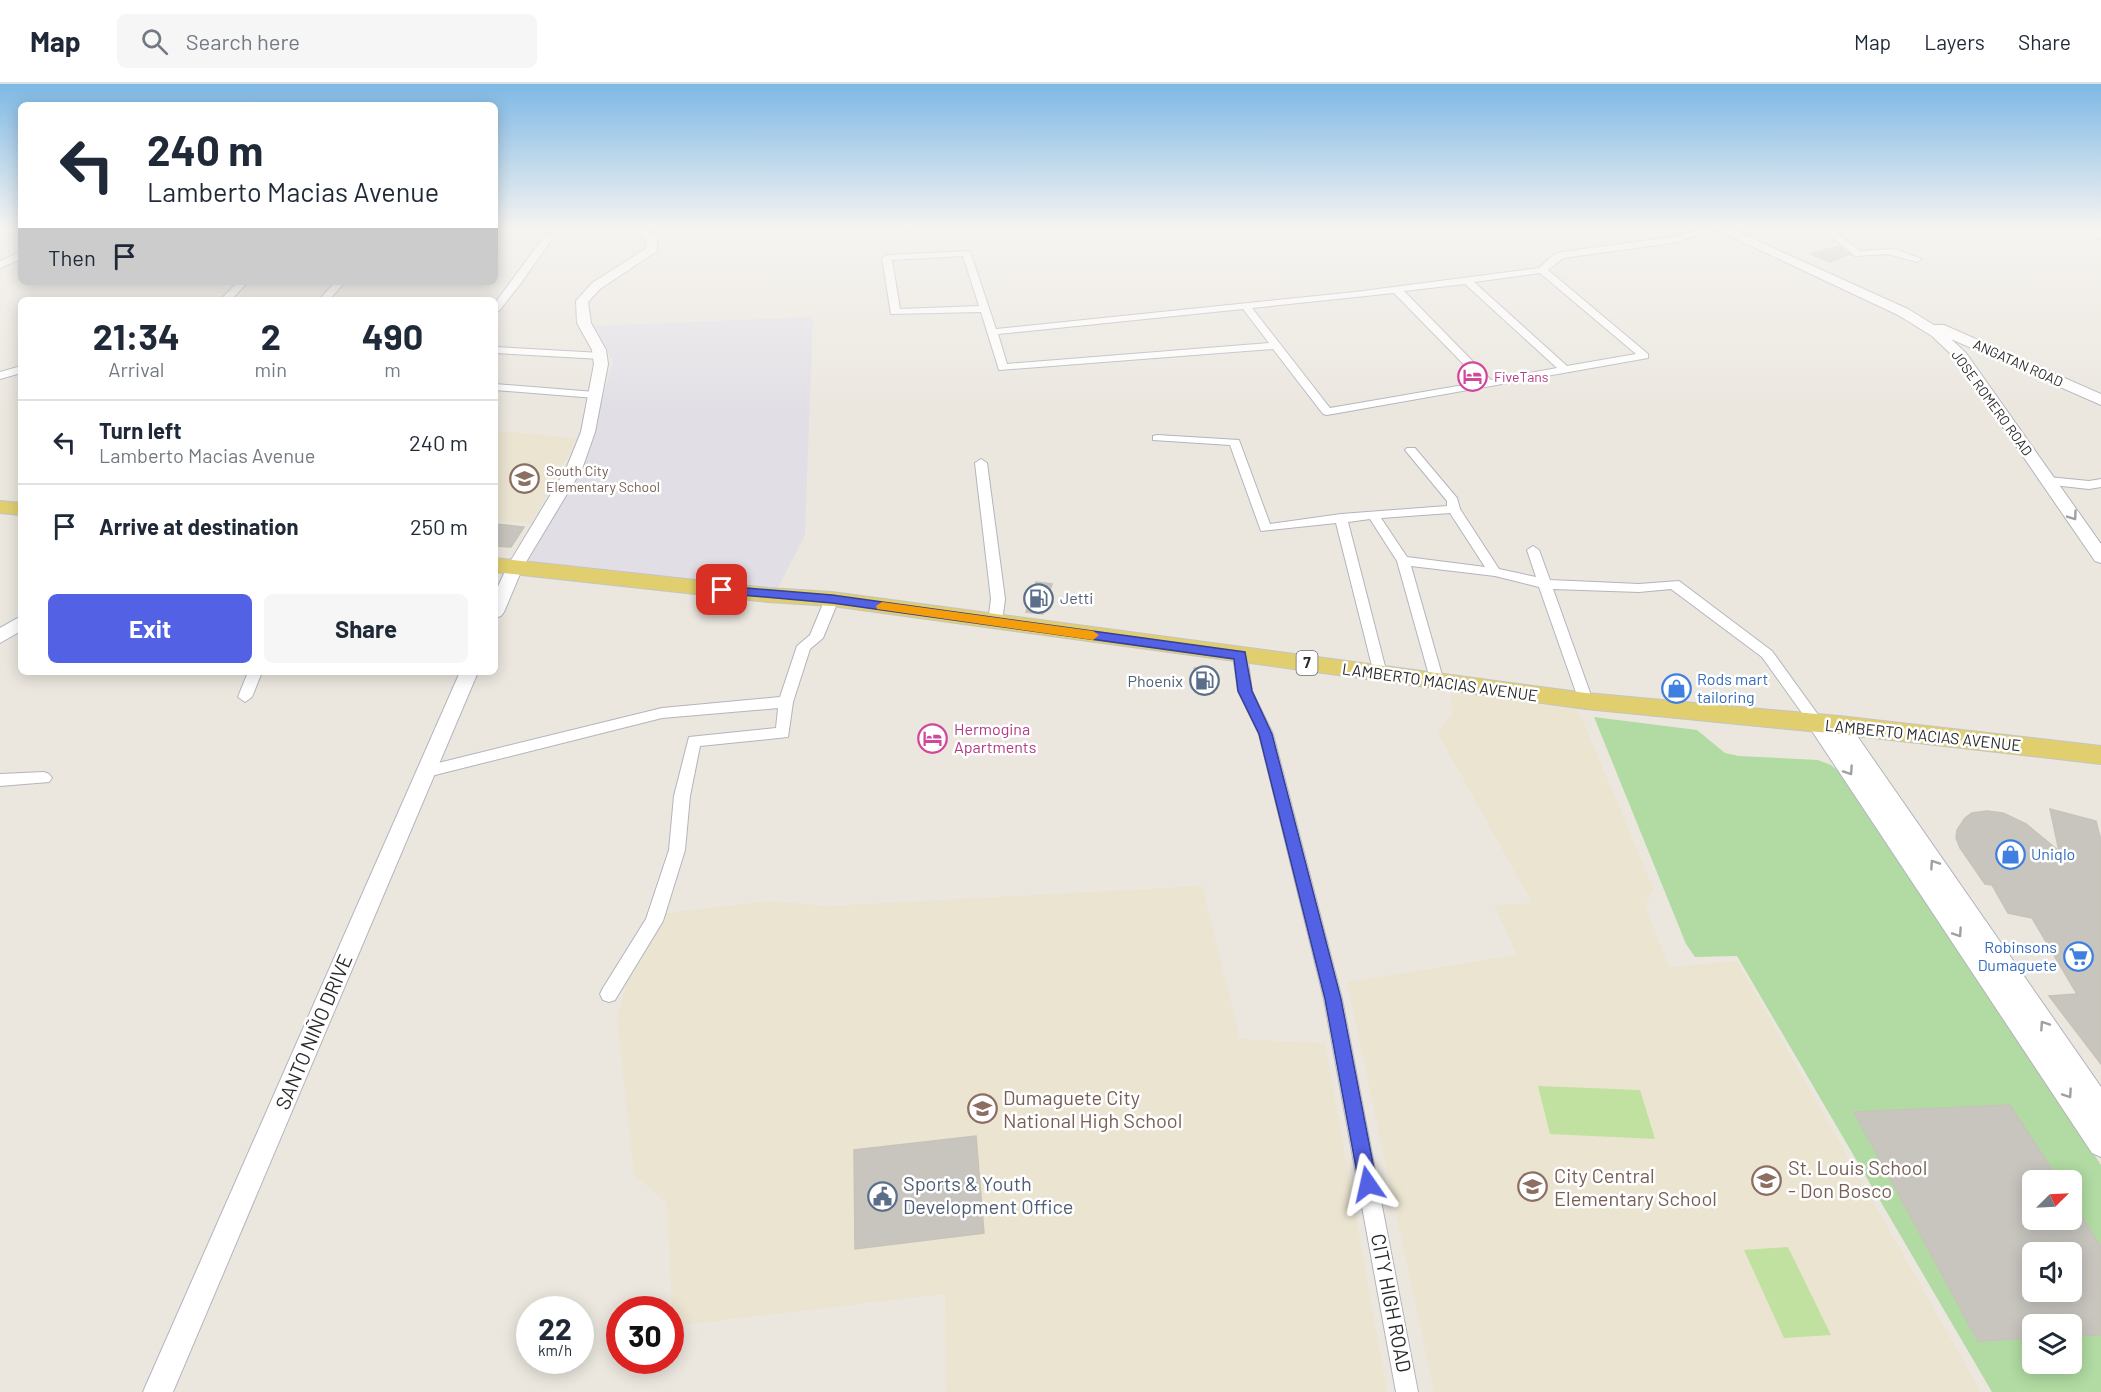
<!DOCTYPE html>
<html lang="en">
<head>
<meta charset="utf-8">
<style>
  :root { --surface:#fff; --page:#f6f6f7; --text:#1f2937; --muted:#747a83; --line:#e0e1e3; --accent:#5362e5 }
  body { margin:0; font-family:Barlow,sans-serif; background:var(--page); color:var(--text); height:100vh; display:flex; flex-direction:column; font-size:22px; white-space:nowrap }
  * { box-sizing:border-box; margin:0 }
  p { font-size:20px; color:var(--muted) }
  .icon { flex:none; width:33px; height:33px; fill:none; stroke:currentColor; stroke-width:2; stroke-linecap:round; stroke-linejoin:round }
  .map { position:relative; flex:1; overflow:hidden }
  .panel { position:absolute; left:18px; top:213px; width:480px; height:378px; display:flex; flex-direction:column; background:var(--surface); border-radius:9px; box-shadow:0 3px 15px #0003 }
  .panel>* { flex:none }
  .banner { position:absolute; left:18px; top:18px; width:480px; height:183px; border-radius:9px; box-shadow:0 3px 15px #0003; background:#fff; color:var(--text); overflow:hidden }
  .needle { width:39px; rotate:66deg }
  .fabs { position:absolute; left:2022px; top:1086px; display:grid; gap:12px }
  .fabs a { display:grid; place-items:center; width:60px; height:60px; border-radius:9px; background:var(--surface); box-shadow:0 3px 15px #0003; font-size:30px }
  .speed { position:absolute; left:516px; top:1212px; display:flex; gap:12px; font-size:30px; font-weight:700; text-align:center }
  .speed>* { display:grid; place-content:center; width:78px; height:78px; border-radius:50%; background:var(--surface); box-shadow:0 3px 15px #0003; line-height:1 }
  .speed small { font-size:15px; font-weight:400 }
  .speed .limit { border:9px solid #d22; background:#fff; color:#111 }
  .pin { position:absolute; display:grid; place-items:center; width:51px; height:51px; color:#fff; margin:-26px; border-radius:12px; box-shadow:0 3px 9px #0006 }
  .me { position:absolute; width:66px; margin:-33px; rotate:349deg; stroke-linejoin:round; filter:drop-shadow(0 0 4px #0008) }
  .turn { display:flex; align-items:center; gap:21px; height:126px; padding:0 30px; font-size:27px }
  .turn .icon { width:78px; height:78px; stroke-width:2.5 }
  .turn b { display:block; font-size:42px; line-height:51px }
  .then { display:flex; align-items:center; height:57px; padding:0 30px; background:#0003; gap:12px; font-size:22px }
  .eta { display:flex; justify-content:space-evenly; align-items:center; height:102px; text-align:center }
  .eta b { font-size:36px; font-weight:700; line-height:42px }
  .cta { display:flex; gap:12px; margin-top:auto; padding:12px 30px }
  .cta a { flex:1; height:69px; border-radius:9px; background:var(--accent); color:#fff; font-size:24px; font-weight:700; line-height:69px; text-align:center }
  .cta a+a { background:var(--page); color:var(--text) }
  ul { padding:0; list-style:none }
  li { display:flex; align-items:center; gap:18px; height:84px; padding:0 30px; border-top:2px solid var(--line) }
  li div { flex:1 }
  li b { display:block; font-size:22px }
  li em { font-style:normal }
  header { display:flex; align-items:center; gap:36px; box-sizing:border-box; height:84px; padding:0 30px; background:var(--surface); border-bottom:2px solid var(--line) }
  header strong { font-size:28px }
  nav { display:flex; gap:33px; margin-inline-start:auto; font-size:21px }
  .search { width:420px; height:54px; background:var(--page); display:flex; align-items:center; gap:15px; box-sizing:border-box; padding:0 21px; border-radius:9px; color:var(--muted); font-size:22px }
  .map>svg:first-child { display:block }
  .industrial { fill:#e1dfe5 }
  .education { fill:#ebe4d1 }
  .green { fill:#b1dba2; fill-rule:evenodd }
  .pitch { fill:#c0e19f }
  .building { fill:#c7c5be; stroke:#c7c3b9; stroke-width:1.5; fill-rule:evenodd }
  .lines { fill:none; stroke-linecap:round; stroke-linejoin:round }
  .minor-casing { stroke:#b3b4bd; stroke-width:2 }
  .tertiary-casing { stroke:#b3b4bd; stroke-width:2 }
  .secondary-casing { stroke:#b3b4bd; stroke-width:2 }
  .primary-casing { stroke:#c4c4c4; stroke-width:2 }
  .minor { fill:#fff; fill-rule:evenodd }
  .tertiary { fill:#fff; fill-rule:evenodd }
  .secondary { fill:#fff; fill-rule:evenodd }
  .primary { fill:#e1cf6f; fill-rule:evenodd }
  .oneway { stroke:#a0a0a0 }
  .route { fill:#5362e5; stroke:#364095; stroke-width:1.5 }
  .slow { fill:#f59e0b }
  .labels { text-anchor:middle; stroke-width:5; stroke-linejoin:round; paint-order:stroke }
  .far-street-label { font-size:14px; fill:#2b2b2b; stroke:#fff }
  .far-hotel-label { font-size:14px; fill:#b23c85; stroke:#fff; text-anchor:start }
  .far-education-label { font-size:14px; fill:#785e54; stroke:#fff; text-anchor:start }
  .shield { fill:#fff; stroke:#6b6b6b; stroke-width:1.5 }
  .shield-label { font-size:15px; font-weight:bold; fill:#2b2b2b }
  .service-label { font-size:16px; fill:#4e5e75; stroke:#fff; text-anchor:start }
  .shop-label { font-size:16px; fill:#366cbe; stroke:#fff; text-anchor:start }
  .street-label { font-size:16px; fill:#2b2b2b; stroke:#fff }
  .hotel-label { font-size:16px; fill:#b23c85; stroke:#fff; text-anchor:start }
  .near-street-label { font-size:20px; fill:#2b2b2b; stroke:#fff }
  .near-education-label { font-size:20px; fill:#785e54; stroke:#fff; text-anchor:start }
  .near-service-label { font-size:20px; fill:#4e5e75; stroke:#fff; text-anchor:start }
</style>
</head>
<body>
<header>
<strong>Map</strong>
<div class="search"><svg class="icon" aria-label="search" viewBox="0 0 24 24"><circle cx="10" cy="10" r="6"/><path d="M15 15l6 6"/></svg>Search here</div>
<nav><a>Map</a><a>Layers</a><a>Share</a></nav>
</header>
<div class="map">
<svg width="2101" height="1308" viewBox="0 0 2101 1308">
  <rect width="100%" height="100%" fill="#ebe7df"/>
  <path class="industrial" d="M813 233 805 451 777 506 526 478 584 376 613 278 593 242Z"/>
  <g class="education">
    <path d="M495 347 577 354 531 440 495 435Z"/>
    <path d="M1451 608 1577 623 1654 806 1645 821 1669 883 1737 877 1981 1308H1434L1347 898 1517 871 1494 821 1532 819 1437 648 1452 631Z"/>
    <path d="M1202 802 1240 955 1325 959 1387 1308H946L945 1210 673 1242 667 1119 634 1091 617 935 630 885 667 829 769 817 828 822Z"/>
  </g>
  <path class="green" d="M1594 633 1697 646 1725 669 1739 672 1818 676 1831 681 1840 689 2101 1081V1308H1992L1737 872 1695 873 1686 860ZM2032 1096H2072V1136H2032ZM2032 1168H2072V1208H2032ZM2032 1240H2072V1280H2032Z"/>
  <g class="pitch">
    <path d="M1538 1002 1640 1006 1655 1055 1550 1050Z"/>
    <path d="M1788 1163 1831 1251 1784 1254 1744 1166Z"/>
  </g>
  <g class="building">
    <path d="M1839 162 1850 170 1830 178 1811 170Z"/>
    <path d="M495 440 524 443 511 463 495 462Z"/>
    <path d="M1036 498 1052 500 1043 530 1026 528Z"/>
    <path d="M1194 584 1212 585 1214 609 1195 608Z"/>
    <path d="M2050 725 2096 737 2101 756V980L2049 912 2077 910 2032 834 2008 829 1992 801 1985 800 1960 764 1956 754 1957 746 1965 734 1972 729 1987 727 2003 729 2026 740 2059 767Z"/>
    <path d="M2010 1021 2059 1096H2032V1136H2072V1117L2101 1163V1251L2072 1252V1240H2032V1254L1978 1257 1854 1028ZM2032 1168H2072V1208H2032Z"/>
    <path d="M976 1052 984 1149 855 1165 854 1066Z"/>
  </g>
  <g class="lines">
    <defs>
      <g id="minor">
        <path d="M898 144H906L908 146 903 149Z"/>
        <path d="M1707 144H1721L1672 159 1563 174 1548 186 1648 270V274L1327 331 1323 330 1273 265 999 286 981 228 891 230 882 174 887 171 970 167 996 245 1355 208 1539 184 1553 171 1562 168 1672 153ZM963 172 979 222 900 225 892 176ZM1540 189 1636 270 1567 282 1474 198ZM1465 200 1557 284 1491 296 1404 207ZM1394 209 1481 298 1330 324 1252 224ZM1243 225 1269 259 1007 280 998 250Z"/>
        <path d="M1821 144H1830L1860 167 1895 165 1922 175 1917 178 1888 170 1855 172Z"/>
        <path d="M2091 144H2100L2101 155 2098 154Z"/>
        <path d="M546 150 554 152 521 199 499 227 495 228V219Z"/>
        <path d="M21 168V175L0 184V177Z"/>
        <path d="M238 198H248L231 216H220Z"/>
        <path d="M335 198H345L329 216H319Z"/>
        <path d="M495 263 601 269 606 272 601 275 495 269Z"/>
        <path d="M21 282V289L0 295V288Z"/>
        <path d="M495 300 595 308 600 311 595 314 495 306Z"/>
        <path d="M1157 351 1239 356 1270 440 1341 430 1447 422V417L1405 366 1407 364H1415L1457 414 1460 425 1499 485 1536 493 1527 466 1533 462 1539 466 1550 496 1639 500 1679 497 1772 567 1824 639 1822 643H1812L1762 573 1671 505 1639 508 1553 505 1593 617 1586 622 1579 617 1539 503 1495 492 1411 482 1444 598 1437 603 1432 602 1397 477 1370 435 1348 438 1387 590 1385 594H1375L1336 439 1261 447 1230 361 1153 356V352ZM1450 429 1485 483 1407 473 1381 434Z"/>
        <path d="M981 375 987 379 1005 515 1002 538 995 543 988 538 991 515 975 379Z"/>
        <path d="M2048 393 2089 397 2101 395V403L2089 405 2044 400V394Z"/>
        <path d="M832 511 839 515 823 554 810 565 793 618 788 653 700 662 690 712 685 766 663 837 615 916 609 918 603 916 600 910 603 904 646 835 669 766 674 712 689 653 776 644 778 624 662 634 427 693 422 691 419 687 422 683 662 624 780 613 797 562 810 551 825 515Z"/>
        <path d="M1240 566 1247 571 1252 607 1273 650 1342 915 1418 1308H1396L1324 915 1259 650 1238 607 1233 571Z"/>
        <path d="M248 588H262L252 613 245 618 238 613Z"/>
        <path d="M44 688 49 690 52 694 49 698 0 702V690Z"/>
      </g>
      <g id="tertiary">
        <path d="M634 144H647L657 154V167L600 205 588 218 591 239 606 266 608 280 595 348 582 385 523 483 504 528 501 532 495 534V509L507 483 566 385 581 348 594 280 592 266 577 239 576 217 592 199 645 165 647 158Z"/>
        <path d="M21 532V547L0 559V544Z"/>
        <path d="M460 588H478L173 1308H143Z"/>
        <path d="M1817 632 1824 634 1838 654 1829 641 1832 636 1839 634 1846 636 2101 1003V1073L2092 1069 1810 644 1807 639 1810 634Z"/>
      </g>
      <path id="secondary" d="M1713 144H1729L1908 225 1934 241H1944L2101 310V321L1951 255 1966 269 2101 460V479L2095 477 1956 275 1932 252 1898 231Z"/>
      <g id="primary">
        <path d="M0 417 21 419V431L0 429Z"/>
        <path d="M495 474 768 504 832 508 1586 609 1839 632 2101 662V680L1839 650 1586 625 832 522 768 518 495 488Z"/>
      </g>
    </defs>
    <use href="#minor" class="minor-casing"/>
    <use href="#tertiary" class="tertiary-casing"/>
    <use href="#secondary" class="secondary-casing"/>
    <use href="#primary" class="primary-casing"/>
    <use href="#minor" class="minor"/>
    <use href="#tertiary" class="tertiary"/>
    <use href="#secondary" class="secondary"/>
    <use href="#primary" class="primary"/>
  </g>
  <defs><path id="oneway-chevron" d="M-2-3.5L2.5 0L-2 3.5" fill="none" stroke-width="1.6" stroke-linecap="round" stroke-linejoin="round" transform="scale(1.5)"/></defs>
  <g class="oneway">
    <use href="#oneway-chevron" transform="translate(2073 432) rotate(55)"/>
    <use href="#oneway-chevron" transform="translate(1849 687) rotate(56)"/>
    <use href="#oneway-chevron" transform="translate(1934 780) rotate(-124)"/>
    <use href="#oneway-chevron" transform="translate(1958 849) rotate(56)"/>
    <use href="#oneway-chevron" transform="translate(2044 941) rotate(-124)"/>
    <use href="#oneway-chevron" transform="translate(2068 1010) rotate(56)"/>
  </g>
  <linearGradient id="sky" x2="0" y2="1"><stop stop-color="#7eb8e5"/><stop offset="0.44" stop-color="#f6f4f1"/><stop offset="1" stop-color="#f6f4f1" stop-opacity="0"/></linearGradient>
  <rect width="2101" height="327" fill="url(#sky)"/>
  <path class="route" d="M722 502 832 511 1245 568 1252 607 1272 650 1341 915 1377 1100 1375 1107 1368 1109 1361 1107 1359 1100 1325 915 1259 650 1238 607 1234 575 832 519 718 509 716 506Z"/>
  <path class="slow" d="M882 518 1093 547 1099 551 1093 556 877 525 876 522Z"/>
  <defs>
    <symbol id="hotel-ring" viewBox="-11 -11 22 22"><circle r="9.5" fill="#fff" stroke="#d1479c" stroke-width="1.5"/><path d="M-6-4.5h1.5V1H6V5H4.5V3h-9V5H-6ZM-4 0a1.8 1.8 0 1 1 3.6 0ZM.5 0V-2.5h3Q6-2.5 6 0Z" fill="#d1479c"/></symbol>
    <symbol id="school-ring" viewBox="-11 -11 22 22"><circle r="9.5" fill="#fff" stroke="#8d6e63" stroke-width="1.5"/><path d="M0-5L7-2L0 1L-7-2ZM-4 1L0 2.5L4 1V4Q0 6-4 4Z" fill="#8d6e63"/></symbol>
    <symbol id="fuel-ring" viewBox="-11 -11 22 22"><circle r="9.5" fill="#fff" stroke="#5c6f8a" stroke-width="1.5"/><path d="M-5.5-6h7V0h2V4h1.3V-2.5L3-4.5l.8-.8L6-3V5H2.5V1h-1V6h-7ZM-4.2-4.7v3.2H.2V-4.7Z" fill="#5c6f8a"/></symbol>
    <symbol id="shop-ring" viewBox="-11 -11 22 22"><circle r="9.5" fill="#fff" stroke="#3f7fe0" stroke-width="1.5"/><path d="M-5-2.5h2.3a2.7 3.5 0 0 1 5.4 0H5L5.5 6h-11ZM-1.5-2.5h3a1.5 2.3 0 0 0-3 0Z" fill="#3f7fe0"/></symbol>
    <symbol id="supermarket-ring" viewBox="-11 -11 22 22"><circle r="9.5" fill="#fff" stroke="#3f7fe0" stroke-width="1.5"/><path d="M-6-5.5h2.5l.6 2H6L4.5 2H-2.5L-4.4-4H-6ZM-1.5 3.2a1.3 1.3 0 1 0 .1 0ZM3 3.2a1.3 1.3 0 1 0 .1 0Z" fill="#3f7fe0"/></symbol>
    <symbol id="civic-ring" viewBox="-11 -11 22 22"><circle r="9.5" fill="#fff" stroke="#5c6f8a" stroke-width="1.5"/><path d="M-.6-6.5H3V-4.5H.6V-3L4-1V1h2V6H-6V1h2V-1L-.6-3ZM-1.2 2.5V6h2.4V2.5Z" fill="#5c6f8a"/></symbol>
  </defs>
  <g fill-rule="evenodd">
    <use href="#hotel-ring" x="1456" y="276" width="33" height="33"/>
    <use href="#school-ring" x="508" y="378" width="33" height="33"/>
    <use href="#fuel-ring" x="1022" y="498" width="33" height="33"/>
    <use href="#fuel-ring" x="1188" y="580" width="33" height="33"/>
    <use href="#shop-ring" x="1660" y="588" width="33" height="33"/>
    <use href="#hotel-ring" x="916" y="638" width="33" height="33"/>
    <use href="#shop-ring" x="1994" y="754" width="33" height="33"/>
    <use href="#supermarket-ring" x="2062" y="856" width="33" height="33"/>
    <use href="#school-ring" x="966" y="1008" width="33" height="33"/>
    <use href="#school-ring" x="1750" y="1080" width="33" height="33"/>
    <use href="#school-ring" x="1516" y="1086" width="33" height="33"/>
    <use href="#civic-ring" x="866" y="1096" width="33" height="33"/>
  </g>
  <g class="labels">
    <g class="far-street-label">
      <text transform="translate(2018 279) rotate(24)" y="5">ANGATAN ROAD</text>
      <text transform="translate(1992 319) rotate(54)" y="5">JOSE ROMERO ROAD</text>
    </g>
    <g class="far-hotel-label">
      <text x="1494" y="298">FiveTans</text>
    </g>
    <g class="far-education-label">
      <text x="546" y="392">South City<tspan x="546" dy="16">Elementary School</tspan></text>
    </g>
    <rect class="shield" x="1296.5" y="567" width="21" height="24" rx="4.5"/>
    <g class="shield-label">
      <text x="1307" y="584">7</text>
    </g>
    <g class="service-label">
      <text x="1060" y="520">Jetti</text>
      <text x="1183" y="603" text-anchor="end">Phoenix</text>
    </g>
    <g class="shop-label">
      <text x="1697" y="601">Rods mart<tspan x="1697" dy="18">tailoring</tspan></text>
      <text x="2031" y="776">Uniqlo</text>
      <text x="2057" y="869" text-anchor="end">Robinsons<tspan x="2057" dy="18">Dumaguete</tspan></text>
    </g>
    <g class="street-label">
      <text transform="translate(1440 598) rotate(8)" y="6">LAMBERTO MACIAS AVENUE</text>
      <text transform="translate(1923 651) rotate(6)" y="6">LAMBERTO MACIAS AVENUE</text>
    </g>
    <g class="hotel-label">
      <text x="954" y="651">Hermogina<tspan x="954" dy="18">Apartments</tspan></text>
    </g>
    <g class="near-street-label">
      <text transform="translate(314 948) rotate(-67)" y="7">SANTO NIÑO DRIVE</text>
      <text transform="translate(1391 1219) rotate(79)" y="7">CITY HIGH ROAD</text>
    </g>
    <g class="near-education-label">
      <text x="1003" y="1021">Dumaguete City<tspan x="1003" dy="23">National High School</tspan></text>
      <text x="1788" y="1091">St. Louis School<tspan x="1788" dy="23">- Don Bosco</tspan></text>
      <text x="1554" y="1099">City Central<tspan x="1554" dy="23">Elementary School</tspan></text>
    </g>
    <g class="near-service-label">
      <text x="903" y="1107">Sports &amp; Youth<tspan x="903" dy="23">Development Office</tspan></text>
    </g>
  </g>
</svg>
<div class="fabs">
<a><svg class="needle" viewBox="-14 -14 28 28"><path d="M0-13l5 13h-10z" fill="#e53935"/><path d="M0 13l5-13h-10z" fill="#747a83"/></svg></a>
<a><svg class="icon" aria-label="sound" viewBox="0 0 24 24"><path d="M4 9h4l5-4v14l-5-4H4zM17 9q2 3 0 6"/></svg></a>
<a><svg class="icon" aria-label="layers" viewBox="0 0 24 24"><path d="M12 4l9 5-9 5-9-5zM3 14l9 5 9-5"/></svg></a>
</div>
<div class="speed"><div>22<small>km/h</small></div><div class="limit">30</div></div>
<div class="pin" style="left:722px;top:506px;background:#d93025"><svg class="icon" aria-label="arrive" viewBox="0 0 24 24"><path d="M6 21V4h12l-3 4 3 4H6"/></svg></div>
<svg class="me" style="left:1368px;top:1100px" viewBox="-20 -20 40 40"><path d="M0-17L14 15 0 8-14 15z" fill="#5362e5" stroke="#fff" stroke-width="4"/></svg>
<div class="banner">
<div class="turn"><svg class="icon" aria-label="left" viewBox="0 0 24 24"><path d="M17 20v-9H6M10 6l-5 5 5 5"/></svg><div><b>240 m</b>Lamberto Macias Avenue</div></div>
<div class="then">Then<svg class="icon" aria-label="arrive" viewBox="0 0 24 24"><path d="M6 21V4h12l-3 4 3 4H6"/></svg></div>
</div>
<section class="panel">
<div class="eta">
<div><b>21:34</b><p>Arrival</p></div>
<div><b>2</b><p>min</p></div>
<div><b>490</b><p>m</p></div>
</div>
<ul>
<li><svg class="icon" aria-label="left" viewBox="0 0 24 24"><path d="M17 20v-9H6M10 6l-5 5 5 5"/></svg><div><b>Turn left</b><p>Lamberto Macias Avenue</p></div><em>240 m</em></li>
<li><svg class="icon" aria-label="arrive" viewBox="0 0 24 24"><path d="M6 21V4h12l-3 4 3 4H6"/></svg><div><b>Arrive at destination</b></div><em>250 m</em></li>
</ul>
<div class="cta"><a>Exit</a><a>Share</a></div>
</section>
</div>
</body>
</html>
